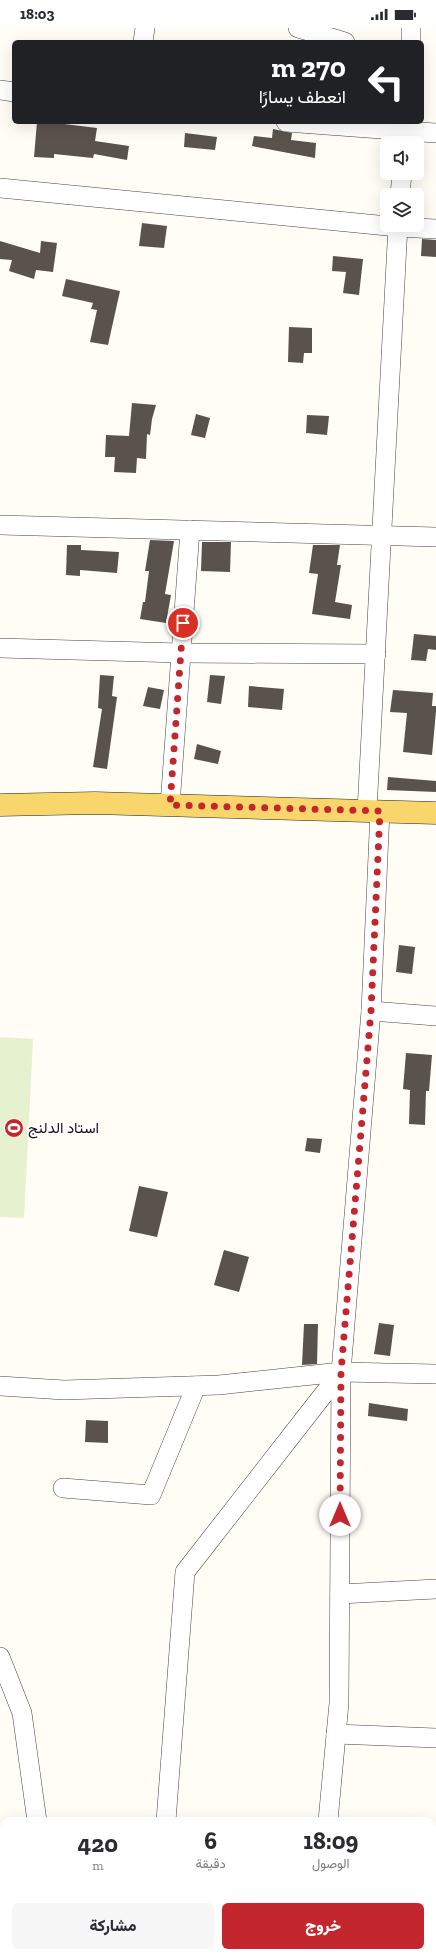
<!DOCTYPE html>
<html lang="ar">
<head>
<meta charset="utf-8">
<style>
  :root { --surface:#fff; --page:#f7f7f7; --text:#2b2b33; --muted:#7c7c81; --accent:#c4262e }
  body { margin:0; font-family:"Zilla Slab",Vazirmatn,serif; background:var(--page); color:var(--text); direction:rtl; height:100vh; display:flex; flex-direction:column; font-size:15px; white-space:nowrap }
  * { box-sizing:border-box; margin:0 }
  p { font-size:13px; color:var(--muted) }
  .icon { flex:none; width:22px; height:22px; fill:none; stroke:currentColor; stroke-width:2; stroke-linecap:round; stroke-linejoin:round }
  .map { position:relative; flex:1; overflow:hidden; direction:ltr }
  .sheet { position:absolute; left:0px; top:1789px; width:436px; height:140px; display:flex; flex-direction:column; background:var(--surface); border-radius:12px 12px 0 0; box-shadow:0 4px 16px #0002; direction:rtl }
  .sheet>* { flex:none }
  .banner { position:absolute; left:12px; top:12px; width:412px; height:84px; border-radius:6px; box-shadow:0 4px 16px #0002; direction:rtl; background:#202124; color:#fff; overflow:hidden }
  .tools { position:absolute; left:380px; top:108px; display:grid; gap:8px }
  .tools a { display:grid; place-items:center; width:44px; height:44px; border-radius:6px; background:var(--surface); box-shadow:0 4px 16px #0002; font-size:20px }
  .pin { position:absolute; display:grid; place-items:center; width:34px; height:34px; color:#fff; margin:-17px; border:2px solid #fff; border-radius:50%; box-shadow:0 1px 4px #0007 }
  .me { position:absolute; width:44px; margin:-22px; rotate:0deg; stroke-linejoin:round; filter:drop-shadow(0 0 3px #0008) }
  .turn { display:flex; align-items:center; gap:14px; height:84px; padding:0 12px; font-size:18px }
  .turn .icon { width:52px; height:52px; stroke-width:2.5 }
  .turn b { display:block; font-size:28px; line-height:34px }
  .eta { display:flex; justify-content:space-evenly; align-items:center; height:68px; text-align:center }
  .eta b { font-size:24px; font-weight:800; line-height:28px }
  .action { display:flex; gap:8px; margin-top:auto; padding:8px 12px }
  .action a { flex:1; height:46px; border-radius:6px; background:var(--accent); color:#fff; font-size:16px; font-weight:800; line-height:46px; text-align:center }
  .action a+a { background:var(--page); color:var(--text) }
  .status { display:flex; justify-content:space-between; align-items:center; height:28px; padding:0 20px; background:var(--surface); direction:ltr }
  .status svg { height:11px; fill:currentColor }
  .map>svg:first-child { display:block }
  .pitch { fill:#e6f2cf }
  .building { fill:#5a524d }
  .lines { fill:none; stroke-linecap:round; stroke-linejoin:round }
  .minor-casing { stroke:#444; stroke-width:20 }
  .major-casing { stroke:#222; stroke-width:23 }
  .minor { stroke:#fff; stroke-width:19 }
  .major { stroke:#f9d66b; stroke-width:22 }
  .route { stroke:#c4262e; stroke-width:7; stroke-dasharray:0 12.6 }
  .labels { text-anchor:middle; stroke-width:4; stroke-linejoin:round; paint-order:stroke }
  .poi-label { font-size:15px; fill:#111; stroke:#fff; text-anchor:start }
</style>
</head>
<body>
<div class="status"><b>18:03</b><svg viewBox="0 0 49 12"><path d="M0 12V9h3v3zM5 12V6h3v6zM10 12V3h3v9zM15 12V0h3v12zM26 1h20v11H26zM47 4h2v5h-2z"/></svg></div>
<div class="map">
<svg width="436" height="1929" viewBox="0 0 436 1929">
  <rect width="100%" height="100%" fill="#fffdf5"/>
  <path class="pitch" d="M0 1009 33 1011 24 1190 0 1189Z"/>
  <g class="building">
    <path d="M37 94H57L56 95 97 100 95 113 129 118 127 132 94 126 93 130 54 126V130L34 129Z"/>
    <path d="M273 101 292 105 291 112 316 115 315 130 252 118 254 108 272 110Z"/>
    <path d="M185 105 217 109 215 122 184 119Z"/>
    <path d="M142 195 167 198 164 220 139 218Z"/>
    <path d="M422 211 436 212V229L421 228Z"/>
    <path d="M0 213 40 225 41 213 57 215 53 244 36 242 34 251 9 243 12 232 0 231Z"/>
    <path d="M333 228 363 231 359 267 343 265 346 244 332 243Z"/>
    <path d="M66 251 120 263 108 317 90 314 97 282 91 281 93 275 62 268Z"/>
    <path d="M289 299 312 300V325H304L303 335 288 334Z"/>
    <path d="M132 375 156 377 152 391 150 407 147 406 146 431 137 430 136 445 114 444 115 429H105L106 407 129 408Z"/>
    <path d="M196 386 210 390 205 410 191 407Z"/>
    <path d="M307 387 329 388 327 407 306 405Z"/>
    <path d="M150 512 174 513 165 566 171 567 166 595 140 591 143 574H145L149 543H145Z"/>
    <path d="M202 514H231L230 544 201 543Z"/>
    <path d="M67 517H81V522L119 524 117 545 80 542V548L66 547Z"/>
    <path d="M313 517H340L337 537H341L335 574 352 577 350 591 312 586 318 546 309 545Z"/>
    <path d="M414 606 436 608V622L428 621 426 633 411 632Z"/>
    <path d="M100 647 114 648 112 668 117 669 107 741 93 739 102 681 98 680Z"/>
    <path d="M210 647 225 648 221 676 207 674Z"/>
    <path d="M249 658 284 661 282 682 248 679Z"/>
    <path d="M148 659 164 662 160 681 143 678Z"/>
    <path d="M393 662 433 665 432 678H436V683L432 727 403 724 407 685 390 684Z"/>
    <path d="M197 716 221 723 218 736 194 731Z"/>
    <path d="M388 749 436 753V764L387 762Z"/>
    <path d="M399 917 415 919 412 946 396 944Z"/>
    <path d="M406 1025 432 1027 429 1063H426L425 1097 409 1096 410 1062 403 1061Z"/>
    <path d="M307 1110 322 1111 320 1125 305 1123Z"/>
    <path d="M139 1158 168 1164 157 1209 129 1203Z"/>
    <path d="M224 1222 249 1229 239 1264 214 1257Z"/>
    <path d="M379 1295 394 1297 390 1328 374 1326Z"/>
    <path d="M304 1296H318L317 1336 302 1337Z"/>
    <path d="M369 1375 408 1381 407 1393 368 1388Z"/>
    <path d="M86 1392 108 1393V1415L85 1414Z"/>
  </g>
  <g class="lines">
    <defs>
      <g id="minor">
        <path d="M298 0 345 14"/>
        <path d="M143 14 145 0"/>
        <path d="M411 14V0"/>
        <path d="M0 62 14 64"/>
        <path d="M286 94 436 105"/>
        <path d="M0 160 398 199 436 201"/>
        <path d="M400 167 402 145"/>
        <path d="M0 497 436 509"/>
        <path d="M0 620 181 625 376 626"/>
        <path d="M170 777 190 502"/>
        <path d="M367 783 398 197"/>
        <path d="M371 983 436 988"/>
        <path d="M0 1358 64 1362 219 1357 341 1344 436 1346"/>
        <path d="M63 1460 151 1467 196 1358"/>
        <path d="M340 1566 436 1561"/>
        <path d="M0 1629 22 1685 37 1793"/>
        <path d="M336 1706 436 1710"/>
        <path d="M166 1793 185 1544 341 1344"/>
        <path d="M328 1793 339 1675 341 1344 371 983 380 783"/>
        <path d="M35 1929V1925"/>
        <path d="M156 1929 157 1925"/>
        <path d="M315 1929 316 1925"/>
      </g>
      <path id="major" d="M0 777 95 775 436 785"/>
    </defs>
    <use href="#minor" class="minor-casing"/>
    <use href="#major" class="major-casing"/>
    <use href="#minor" class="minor"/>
    <use href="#major" class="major"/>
  </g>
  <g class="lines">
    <path class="route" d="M183 595 170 777 380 783 371 983 341 1344 340 1487"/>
  </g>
  <defs>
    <symbol id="stadium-disc" viewBox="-11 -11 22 22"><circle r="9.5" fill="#c4262e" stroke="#fff"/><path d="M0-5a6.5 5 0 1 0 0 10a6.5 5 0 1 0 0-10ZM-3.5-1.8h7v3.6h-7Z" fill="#fff"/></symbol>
  </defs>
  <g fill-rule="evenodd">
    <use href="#stadium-disc" x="3" y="1089" width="22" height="22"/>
  </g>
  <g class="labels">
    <g class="poi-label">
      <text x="28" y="1105">استاد الدلنج</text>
    </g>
  </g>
</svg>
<div class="tools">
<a><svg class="icon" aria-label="sound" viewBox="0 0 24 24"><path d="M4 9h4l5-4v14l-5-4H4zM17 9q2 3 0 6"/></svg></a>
<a><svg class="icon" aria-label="layers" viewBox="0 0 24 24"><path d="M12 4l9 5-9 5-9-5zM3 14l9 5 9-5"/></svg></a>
</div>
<div class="pin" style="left:183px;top:595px;background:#d93025"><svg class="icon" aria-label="arrive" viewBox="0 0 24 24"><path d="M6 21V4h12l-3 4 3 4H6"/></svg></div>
<svg class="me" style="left:340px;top:1487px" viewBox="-20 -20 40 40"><circle r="19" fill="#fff"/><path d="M0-13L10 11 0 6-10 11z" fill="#c4262e"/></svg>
<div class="banner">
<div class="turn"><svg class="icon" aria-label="left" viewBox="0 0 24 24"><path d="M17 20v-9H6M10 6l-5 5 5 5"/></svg><div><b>270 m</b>انعطف يسارًا</div></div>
</div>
<section class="sheet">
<div class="eta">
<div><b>18:09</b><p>الوصول</p></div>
<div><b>6</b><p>دقيقة</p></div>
<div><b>420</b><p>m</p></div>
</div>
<div class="action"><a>خروج</a><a>مشاركة</a></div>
</section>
</div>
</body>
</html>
